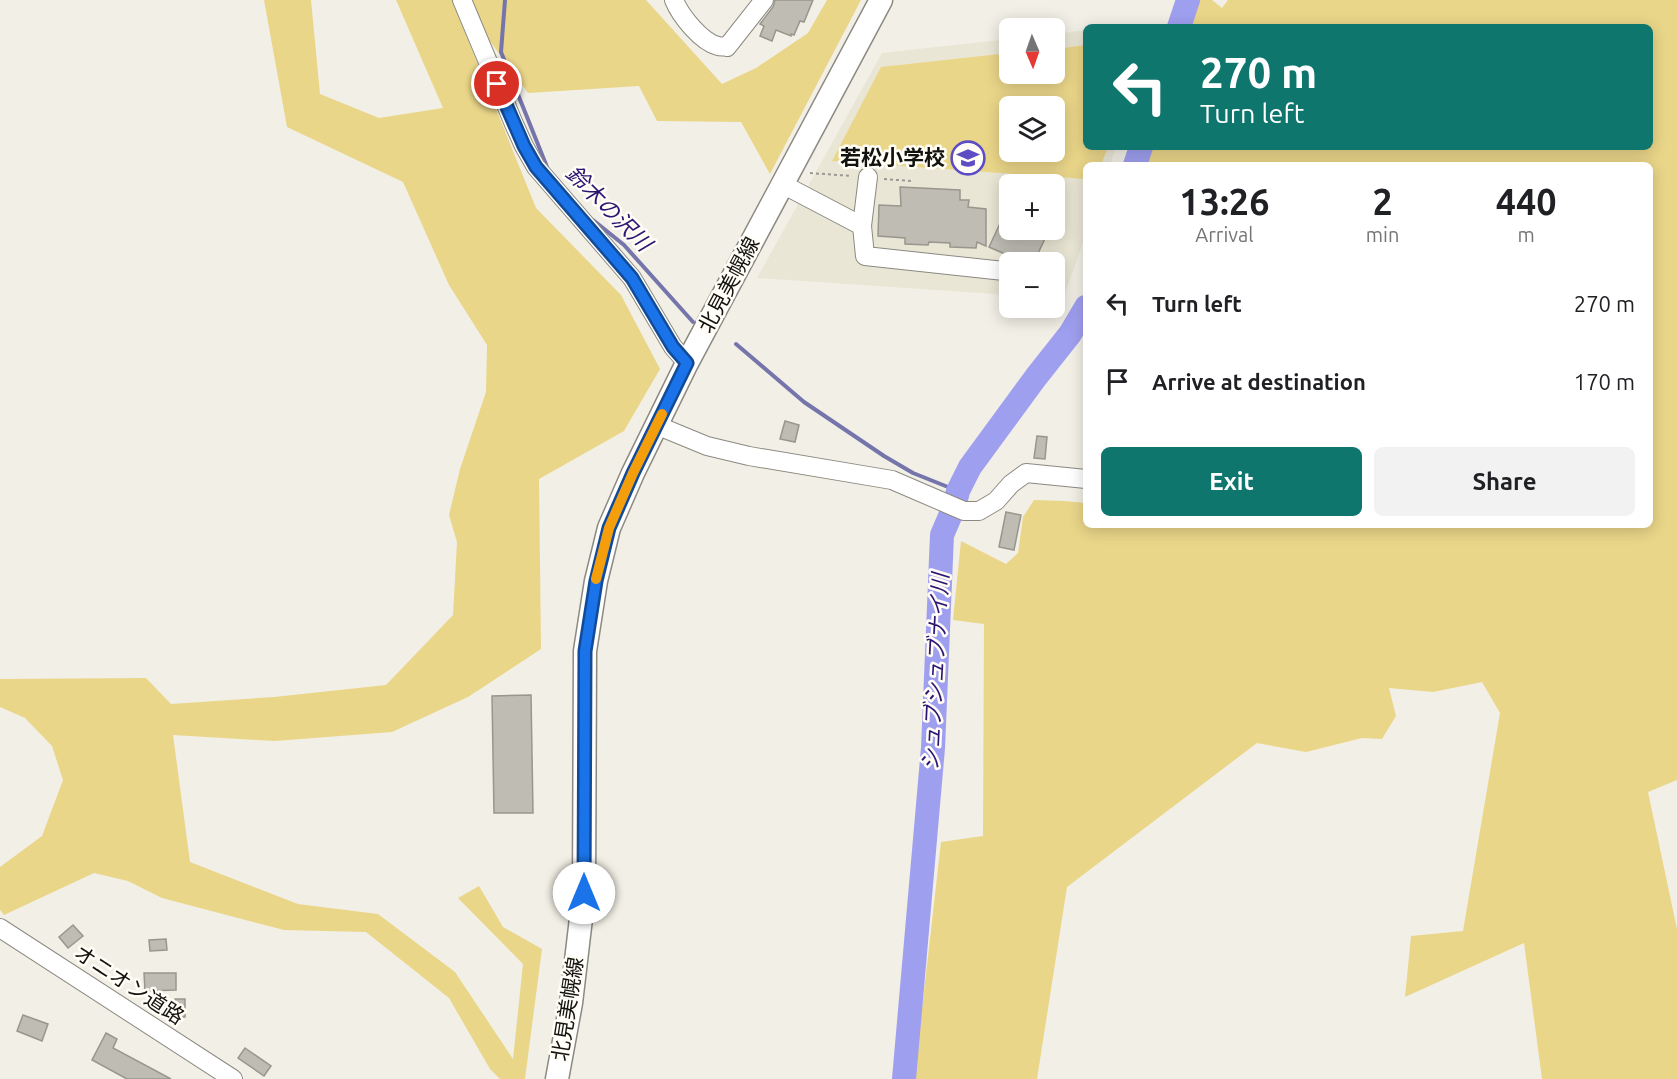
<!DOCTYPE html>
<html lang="en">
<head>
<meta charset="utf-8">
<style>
  :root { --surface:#fff; --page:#f2f2f2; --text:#202124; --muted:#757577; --accent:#0f766e }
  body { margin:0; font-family:Ubuntu,"Noto Sans JP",sans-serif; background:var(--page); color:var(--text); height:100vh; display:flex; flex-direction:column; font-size:22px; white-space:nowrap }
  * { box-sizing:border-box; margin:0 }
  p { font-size:20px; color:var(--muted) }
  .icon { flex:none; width:33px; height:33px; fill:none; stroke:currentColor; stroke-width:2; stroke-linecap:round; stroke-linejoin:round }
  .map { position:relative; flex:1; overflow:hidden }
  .drawer { position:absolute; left:1083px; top:162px; width:570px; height:366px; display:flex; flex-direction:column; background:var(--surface); border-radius:9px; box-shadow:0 3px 15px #0003 }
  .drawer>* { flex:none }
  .top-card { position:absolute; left:1083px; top:24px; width:570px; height:126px; border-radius:9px; box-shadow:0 3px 15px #0003; background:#0f766e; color:#fff; overflow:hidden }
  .needle { width:39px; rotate:178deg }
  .fabs { position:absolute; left:999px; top:18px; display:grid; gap:12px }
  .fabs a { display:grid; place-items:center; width:66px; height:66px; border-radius:9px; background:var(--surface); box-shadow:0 3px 15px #0003; font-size:30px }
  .pin { position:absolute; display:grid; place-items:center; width:51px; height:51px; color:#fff; margin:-26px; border:3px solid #fff; border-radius:50%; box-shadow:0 2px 6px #0007 }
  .me { position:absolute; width:66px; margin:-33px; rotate:0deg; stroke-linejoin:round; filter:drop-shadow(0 0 4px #0008) }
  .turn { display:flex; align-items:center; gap:21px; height:126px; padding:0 18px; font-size:27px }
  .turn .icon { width:78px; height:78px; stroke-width:2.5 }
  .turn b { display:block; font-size:42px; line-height:51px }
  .eta { display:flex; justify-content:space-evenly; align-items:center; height:102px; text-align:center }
  .eta b { font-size:36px; font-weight:700; line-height:42px }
  .cta { display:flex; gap:12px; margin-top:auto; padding:12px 18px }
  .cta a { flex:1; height:69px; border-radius:9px; background:var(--accent); color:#fff; font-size:24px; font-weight:700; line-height:69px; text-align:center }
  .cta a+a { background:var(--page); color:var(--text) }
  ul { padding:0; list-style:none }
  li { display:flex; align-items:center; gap:18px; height:78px; padding:0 18px }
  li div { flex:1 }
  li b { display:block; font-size:22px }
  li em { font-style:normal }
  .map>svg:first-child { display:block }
  .built { fill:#eae6d5; fill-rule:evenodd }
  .green { fill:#ead689; fill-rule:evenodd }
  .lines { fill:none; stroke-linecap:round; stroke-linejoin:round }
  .stream { stroke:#7575ac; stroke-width:4 }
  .river { stroke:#9f9ff0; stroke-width:24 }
  .building { fill:#bebcb3; stroke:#98968d; stroke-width:1.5 }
  .minor-casing { stroke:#8b8980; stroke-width:20 }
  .major-casing { stroke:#8b8980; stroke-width:25 }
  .path { stroke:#9a9891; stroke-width:2; stroke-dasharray:3 3; stroke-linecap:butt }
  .minor { stroke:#fff; stroke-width:18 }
  .major { stroke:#fff; stroke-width:22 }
  .route-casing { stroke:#114b97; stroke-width:15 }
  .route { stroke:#1a73e8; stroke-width:10 }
  .slow { stroke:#f59e0b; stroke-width:10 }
  .labels { text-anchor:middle; stroke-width:5; stroke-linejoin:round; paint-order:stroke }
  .poi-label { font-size:21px; font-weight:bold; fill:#12120e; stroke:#fffdf5; text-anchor:end }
  .street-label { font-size:21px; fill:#12120e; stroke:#fffdf5 }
  .water-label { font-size:22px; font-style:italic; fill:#2a1573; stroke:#fffdf5 }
</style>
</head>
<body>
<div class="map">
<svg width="1677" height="1079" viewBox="0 0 1677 1079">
  <rect width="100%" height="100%" fill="#f2efe6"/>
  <path class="built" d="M1086 30V147H1116L1110 165H1086V234L1063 299 1055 298 1054 262H1010L1009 295 757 278 882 53 1009 39 1010 74H1054L1055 34ZM1010 106H1054V152H1010ZM1010 184H1054V230H1010Z"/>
  <g class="green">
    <path d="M264 0H311L320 94 379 118 443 108 396 0H452L536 208 621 295 660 369 624 431 539 479 541 649 468 697 392 732 275 741 173 735 190 862 298 904 378 914 455 972 513 1059 523 964 458 898 479 886 503 927 542 949 525 1079H500L490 1069 449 998 366 932 284 930 162 898 128 881 94 873 4 915 0 910V867L42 836 63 780 52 746 25 718 0 707V679L146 678 171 704 274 697 386 685 453 615 457 542 449 515 460 469 486 392 487 345 449 285 403 182 287 127Z"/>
    <path d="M472 0H646L722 84 756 68 808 33 827 0H861L770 174 741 122 657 121 639 86 528 93 481 29Z"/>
    <path d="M1179 0H1212L1222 8 1228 0H1677V780L1648 792 1677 929V1079H1542L1524 943 1405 997 1411 936 1463 931 1500 713 1482 682 1433 692 1389 688 1396 716 1382 739 1362 738 1306 752 1257 743 1067 887 1037 1079H914L941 842 983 836 984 624 953 620 961 541 1006 564 1018 553 1023 517 1034 500 1064 501 1086 503V525H1650V165H1125L1131 147H1650V27H1170Z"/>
    <path d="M1086 45V147H1108L1101 165H1086V179L832 161 881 67 1009 53 1010 74H1054L1055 49ZM1010 106H1054V152H1010Z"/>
  </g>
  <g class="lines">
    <g class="stream">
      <path d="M505 0 501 52 547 167"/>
      <path d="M593 220 624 245 693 322"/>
      <path d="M736 344 804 402 884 456 913 473 958 491"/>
    </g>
    <g class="river">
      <path d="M1179 27 1188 0"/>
      <path d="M1135 165 1141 147"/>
      <path d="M904 1079 933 748 942 535 954 507 958 491 970 467 1036 377 1070 334 1086 307"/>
    </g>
  </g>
  <g class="building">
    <path d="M775 0H813L804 22 800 21 794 35 791 34V36L776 30 772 41 760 36 764 26 760 24 773 7Z"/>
    <path d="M900 187 960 190V200H969L968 207 986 209V246L977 242 976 248 950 247V243L929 242 928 245 905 244V238L878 236 879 205 901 206Z"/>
    <path d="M1010 202V230H1049L1034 262H1023L989 247Z"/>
    <path d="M785 421 799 425 795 442 780 439Z"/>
    <path d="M1037 436 1047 437 1045 459 1034 458Z"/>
    <path d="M1006 512 1021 515 1014 550 999 547Z"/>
    <path d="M531 695 533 813H494L492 696Z"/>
    <path d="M73 925 83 936 68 948 59 937Z"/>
    <path d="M166 939 167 950 150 951 149 940Z"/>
    <path d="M144 973H176V990L145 991Z"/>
    <rect x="175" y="999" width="10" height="18"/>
    <path d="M23 1015 48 1024 42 1041 17 1031Z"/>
    <path d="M106 1033 117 1039 113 1048 171 1079H127L92 1060Z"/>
    <path d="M245 1048 271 1066 264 1076 238 1058Z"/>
  </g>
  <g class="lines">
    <defs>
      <g id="minor">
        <path d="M462 0 514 124 524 146 536 167 632 278 673 347 687 363"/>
        <path d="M674 0C680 15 701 42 718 46 721 47 724 46 727 47L764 0"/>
        <path d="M782 184 862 226 865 256 1004 271"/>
        <path d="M862 226 868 177"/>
        <path d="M656 425 707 446 749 456 892 480 964 511H979L996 501 1011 484 1026 473 1086 479"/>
        <path d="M0 928 233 1079"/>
      </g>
      <path id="major" d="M557 1079 571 1003 584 893 585 651 596 581 609 528 633 473 687 363 881 0"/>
    </defs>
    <use href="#minor" class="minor-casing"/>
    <use href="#major" class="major-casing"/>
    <g class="path">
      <path d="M810 173 852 176"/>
      <path d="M884 179 911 181"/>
    </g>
    <use href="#minor" class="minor"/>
    <use href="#major" class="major"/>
  </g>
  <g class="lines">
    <defs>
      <path id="route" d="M497 84 524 146 536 167 632 278 673 347 687 363 633 473 609 528 596 581 585 651 584 893"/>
    </defs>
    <use href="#route" class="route-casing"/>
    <use href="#route" class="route"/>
    <path class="slow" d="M596 579 609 528 633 473 662 414"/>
  </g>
  <defs>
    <symbol id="school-ring" viewBox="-11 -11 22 22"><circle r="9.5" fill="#fffdf5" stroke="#5c4dc5" stroke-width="1.5"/><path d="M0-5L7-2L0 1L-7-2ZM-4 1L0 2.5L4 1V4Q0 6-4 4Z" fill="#5c4dc5"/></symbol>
  </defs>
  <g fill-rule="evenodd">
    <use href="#school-ring" x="949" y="139" width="38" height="38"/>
  </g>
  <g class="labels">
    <g class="poi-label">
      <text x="945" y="165">若松小学校</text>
    </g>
    <g class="street-label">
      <text transform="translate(729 285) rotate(-62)" y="7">北見美幌線</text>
      <text transform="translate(129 985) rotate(33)" y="7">オニオン道路</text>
      <text transform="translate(568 1009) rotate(-81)" y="7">北見美幌線</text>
    </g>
    <g class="water-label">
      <text transform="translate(609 208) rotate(45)" y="8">鈴木の沢川</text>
      <text transform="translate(935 672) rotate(-87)" y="8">シュブシュブナイ川</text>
    </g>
  </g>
</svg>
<div class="fabs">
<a><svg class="needle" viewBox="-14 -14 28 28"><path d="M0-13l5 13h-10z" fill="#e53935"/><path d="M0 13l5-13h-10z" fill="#757577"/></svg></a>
<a><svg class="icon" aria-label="layers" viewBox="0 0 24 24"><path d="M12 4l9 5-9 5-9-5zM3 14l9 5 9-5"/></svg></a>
<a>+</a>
<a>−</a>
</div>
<div class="pin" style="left:497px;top:84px;background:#d93025"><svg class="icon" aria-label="arrive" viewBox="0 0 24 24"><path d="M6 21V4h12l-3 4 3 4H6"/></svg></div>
<svg class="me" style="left:584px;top:893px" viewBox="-20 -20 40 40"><circle r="19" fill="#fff"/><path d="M0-13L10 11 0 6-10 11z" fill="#1a73e8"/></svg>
<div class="top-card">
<div class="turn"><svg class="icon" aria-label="left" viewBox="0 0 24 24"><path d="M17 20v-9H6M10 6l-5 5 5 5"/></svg><div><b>270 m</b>Turn left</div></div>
</div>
<section class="drawer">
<div class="eta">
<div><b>13:26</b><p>Arrival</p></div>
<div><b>2</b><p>min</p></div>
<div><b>440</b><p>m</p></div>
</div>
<ul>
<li><svg class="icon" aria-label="left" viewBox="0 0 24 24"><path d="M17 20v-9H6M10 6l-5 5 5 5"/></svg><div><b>Turn left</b></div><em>270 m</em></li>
<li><svg class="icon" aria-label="arrive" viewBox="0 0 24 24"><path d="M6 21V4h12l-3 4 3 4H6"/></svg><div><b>Arrive at destination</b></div><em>170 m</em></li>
</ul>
<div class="cta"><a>Exit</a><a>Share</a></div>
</section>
</div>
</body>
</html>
